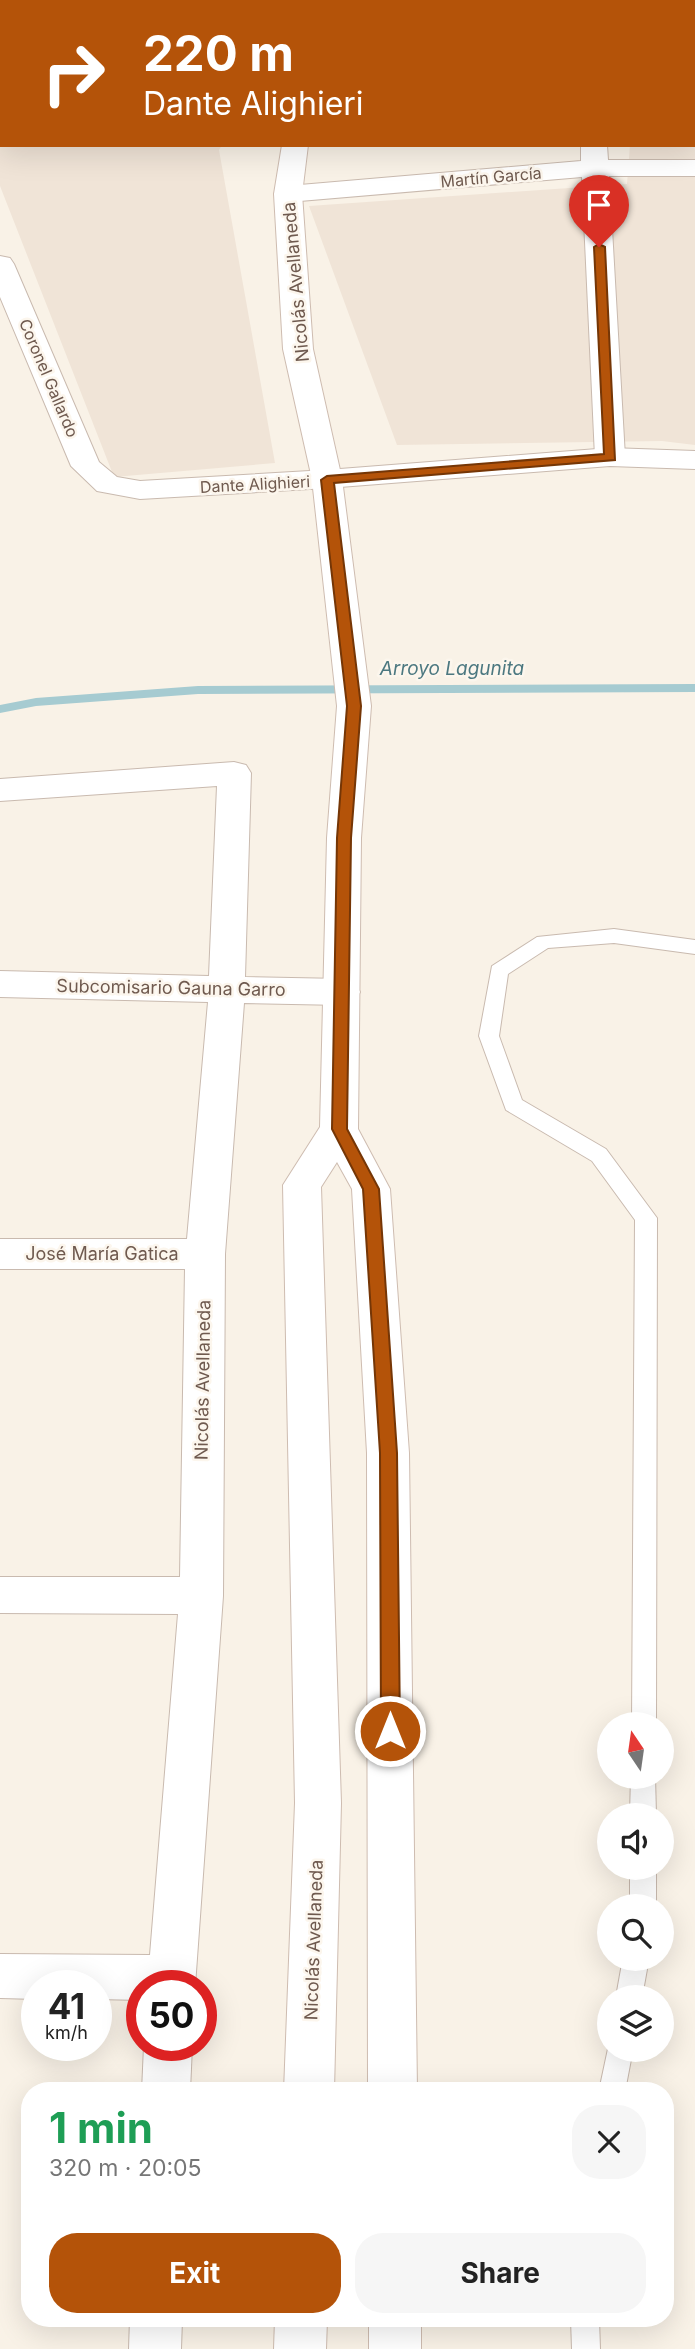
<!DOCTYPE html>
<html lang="en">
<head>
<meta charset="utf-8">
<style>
  :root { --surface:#fff; --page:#f6f6f6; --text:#222; --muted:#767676; --accent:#b45309 }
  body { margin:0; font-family:Inter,sans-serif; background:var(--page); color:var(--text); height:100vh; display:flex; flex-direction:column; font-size:26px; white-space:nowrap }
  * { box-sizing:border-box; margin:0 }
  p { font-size:23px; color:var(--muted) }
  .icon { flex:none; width:38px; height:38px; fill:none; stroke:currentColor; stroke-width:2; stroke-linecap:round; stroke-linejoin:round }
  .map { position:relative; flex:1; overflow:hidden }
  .side { position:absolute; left:21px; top:2082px; width:653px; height:245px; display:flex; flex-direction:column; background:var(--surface); border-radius:28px; box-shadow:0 7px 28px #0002 }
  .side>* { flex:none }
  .banner { position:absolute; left:0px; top:0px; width:696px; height:147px; box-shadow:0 7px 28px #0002; background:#b45309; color:#fff; overflow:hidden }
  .needle { width:46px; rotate:347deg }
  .fabs { position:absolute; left:597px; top:1712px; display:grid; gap:14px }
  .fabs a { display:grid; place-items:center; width:77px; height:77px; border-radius:50%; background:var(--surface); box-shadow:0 7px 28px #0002; font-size:35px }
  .speed { position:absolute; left:21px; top:1970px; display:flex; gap:14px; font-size:35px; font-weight:700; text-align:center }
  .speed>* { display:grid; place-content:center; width:91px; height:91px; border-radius:50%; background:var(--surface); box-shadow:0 7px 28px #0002; line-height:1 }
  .speed small { font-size:18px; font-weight:400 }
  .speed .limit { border:10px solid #d22; background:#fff; color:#111 }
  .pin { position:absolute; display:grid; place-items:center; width:60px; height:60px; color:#fff; margin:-72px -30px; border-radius:50% 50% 50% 0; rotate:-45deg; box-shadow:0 0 7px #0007 }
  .pin .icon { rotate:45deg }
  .me { position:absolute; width:77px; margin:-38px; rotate:0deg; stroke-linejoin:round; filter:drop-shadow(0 0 5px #0008) }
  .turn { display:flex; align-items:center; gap:24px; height:147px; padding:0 28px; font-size:32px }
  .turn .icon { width:91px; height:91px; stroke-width:2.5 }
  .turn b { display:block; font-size:49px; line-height:60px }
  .round { display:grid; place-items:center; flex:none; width:74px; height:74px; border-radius:28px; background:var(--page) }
  .head { display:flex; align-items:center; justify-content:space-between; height:119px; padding:0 28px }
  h1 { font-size:42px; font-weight:700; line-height:52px; color:#1e9e55 }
  .cta { display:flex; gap:14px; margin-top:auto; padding:14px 28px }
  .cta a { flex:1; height:80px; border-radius:28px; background:var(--accent); color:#fff; font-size:28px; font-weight:700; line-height:80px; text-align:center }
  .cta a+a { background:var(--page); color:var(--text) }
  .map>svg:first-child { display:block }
  .residential { fill:#f0e4d7 }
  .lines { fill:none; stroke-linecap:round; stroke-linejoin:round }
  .stream { fill:#a6cbd1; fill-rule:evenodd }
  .service-casing { stroke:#c9baaf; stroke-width:2 }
  .minor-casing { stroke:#c9baaf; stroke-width:2 }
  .tertiary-casing { stroke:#c9baaf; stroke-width:2 }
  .secondary-casing { stroke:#cebcb0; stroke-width:2 }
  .service { fill:#fff; fill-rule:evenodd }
  .minor { fill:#fff; fill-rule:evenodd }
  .tertiary { fill:#fff; fill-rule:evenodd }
  .secondary { fill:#fff; fill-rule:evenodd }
  .route { fill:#b45309; stroke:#753606; stroke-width:2 }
  .labels { text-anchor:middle; stroke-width:5; stroke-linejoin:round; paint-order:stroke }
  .far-street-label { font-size:16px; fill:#6f5a4f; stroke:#fcf6ed }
  .street-label { font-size:18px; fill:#6f5a4f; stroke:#fcf6ed }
  .water-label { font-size:19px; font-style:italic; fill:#4c7880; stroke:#fcf6ed }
</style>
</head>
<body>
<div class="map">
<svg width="695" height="2349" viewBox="0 0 695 2349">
  <rect width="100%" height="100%" fill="#f9f2e7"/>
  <g class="residential">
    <path d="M0 0H309L2 2V145H222L219 150 275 463 114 477 0 186Z"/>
    <path d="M638 0H695V445L662 441 397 445 309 206 627 184 630 145H695V2Z"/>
  </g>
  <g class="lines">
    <path class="stream" d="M695 684V692L198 694 36 706 0 713V705L36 698 198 686Z"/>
    <defs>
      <g id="service">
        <path d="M614 929 695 940V954L614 943 548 948 508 974 499 1036 522 1100 606 1149 657 1218 656 1724H632L635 1220 592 1161 506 1110 479 1036 492 966 537 937Z"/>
        <path d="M631 1776H655L656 1815H630Z"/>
        <rect x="630" y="1867" width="26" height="39"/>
        <path d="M623 1958H649L642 1997H616Z"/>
        <path d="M609 2044V2049H633L625 2091H599Z"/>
        <path d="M571 2319H599L600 2349H572Z"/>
      </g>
      <g id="minor">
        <rect x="573" y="0" width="26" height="2"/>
        <path d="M581 145H607L608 160H695V176H609L625 457 621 463 610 466 599 463 595 457 582 177 288 202 278 200 274 194 278 188 288 186 581 161Z"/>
        <path d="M0 256 10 258 14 264 99 462 117 477 140 481 327 470 338 473 342 479 338 485 327 488 140 499 97 491 71 466 0 297Z"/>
        <path d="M234 762 246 765 251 773 245 977 342 979 355 983 360 992 355 1001 342 1005 244 1003 225 1254 223 1596 195 1986H142V2000L96 1999V1986H37V1999L0 1998V1954L150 1955 178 1614 0 1613V1577H180L185 1269H0V1239H187L208 1002 0 997V971L209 976 217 786 0 801V779Z"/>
        <path d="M144 2046H192L190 2091H142Z"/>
        <path d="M130 2319H182L181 2349H129Z"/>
      </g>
      <path id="tertiary" d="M610 448 695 451V469L610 466 327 488 316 485 312 479 316 473 327 470Z"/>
      <g id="secondary">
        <path d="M380 0H406L379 2Z"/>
        <path d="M282 145H308L302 194 313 349 342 479 371 706 361 838 358 1129 390 1189 409 1453 417 2091H368L367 1453 352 1189 337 1162 321 1187 341 1803 334 2091H284L295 1803 283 1185 320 1127 327 838 337 706 312 479 283 349 274 194Z"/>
        <path d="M275 2319H327L326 2349H274Z"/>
        <rect x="369" y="2319" width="52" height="30"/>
      </g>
    </defs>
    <use href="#service" class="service-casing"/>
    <use href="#minor" class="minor-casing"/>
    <use href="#tertiary" class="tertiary-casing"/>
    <use href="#secondary" class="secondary-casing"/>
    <use href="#service" class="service"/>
    <use href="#minor" class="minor"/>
    <use href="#tertiary" class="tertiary"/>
    <use href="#secondary" class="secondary"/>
  </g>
  <path class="route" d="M599 244 605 247 615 460 334 483 361 706 351 838 347 1129 379 1189 397 1453 400 1731 397 1736 390 1739 384 1736 381 1731 380 1453 363 1189 332 1129 337 838 347 706 321 480 327 476 604 454 594 247Z"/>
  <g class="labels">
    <g class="far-street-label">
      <text transform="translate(491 177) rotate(-5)" y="6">Martín García</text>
      <text transform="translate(49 378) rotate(67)" y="6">Coronel Gallardo</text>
      <text transform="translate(255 484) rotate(-3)" y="6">Dante Alighieri</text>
    </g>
    <g class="street-label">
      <text transform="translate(296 282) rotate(-95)" y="6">Nicolás Avellaneda</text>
      <text transform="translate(171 988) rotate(1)" y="6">Subcomisario Gauna Garro</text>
      <text x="102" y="1260">José María Gatica</text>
      <text transform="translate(203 1380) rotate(-89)" y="6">Nicolás Avellaneda</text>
      <text transform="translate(314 1940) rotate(-88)" y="6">Nicolás Avellaneda</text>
    </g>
    <g class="water-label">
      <text x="452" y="675">Arroyo Lagunita</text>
    </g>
  </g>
</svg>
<div class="fabs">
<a><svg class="needle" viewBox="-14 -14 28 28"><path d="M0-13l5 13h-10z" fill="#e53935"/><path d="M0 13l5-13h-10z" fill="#767676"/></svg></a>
<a><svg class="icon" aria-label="sound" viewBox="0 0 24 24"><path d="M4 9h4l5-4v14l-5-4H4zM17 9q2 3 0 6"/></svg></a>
<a><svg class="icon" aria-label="search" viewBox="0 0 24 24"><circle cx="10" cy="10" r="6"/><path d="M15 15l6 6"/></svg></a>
<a><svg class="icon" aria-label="layers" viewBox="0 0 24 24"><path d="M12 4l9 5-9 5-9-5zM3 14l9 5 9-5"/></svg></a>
</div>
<div class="speed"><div>41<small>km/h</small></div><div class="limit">50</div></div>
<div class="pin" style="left:599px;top:247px;background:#d93025"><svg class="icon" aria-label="arrive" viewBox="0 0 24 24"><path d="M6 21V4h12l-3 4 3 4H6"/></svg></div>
<svg class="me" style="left:390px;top:1731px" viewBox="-20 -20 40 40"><circle r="17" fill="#b45309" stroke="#fff" stroke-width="3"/><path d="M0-11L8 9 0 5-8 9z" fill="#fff"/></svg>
<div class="banner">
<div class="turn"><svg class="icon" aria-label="right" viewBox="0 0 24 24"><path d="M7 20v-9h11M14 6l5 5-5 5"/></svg><div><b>220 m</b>Dante Alighieri</div></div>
</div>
<section class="side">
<div class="head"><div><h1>1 min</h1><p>320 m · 20:05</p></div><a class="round"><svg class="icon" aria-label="close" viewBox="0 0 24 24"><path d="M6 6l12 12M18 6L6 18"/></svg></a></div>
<div class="cta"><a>Exit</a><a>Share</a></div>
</section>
</div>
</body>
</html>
